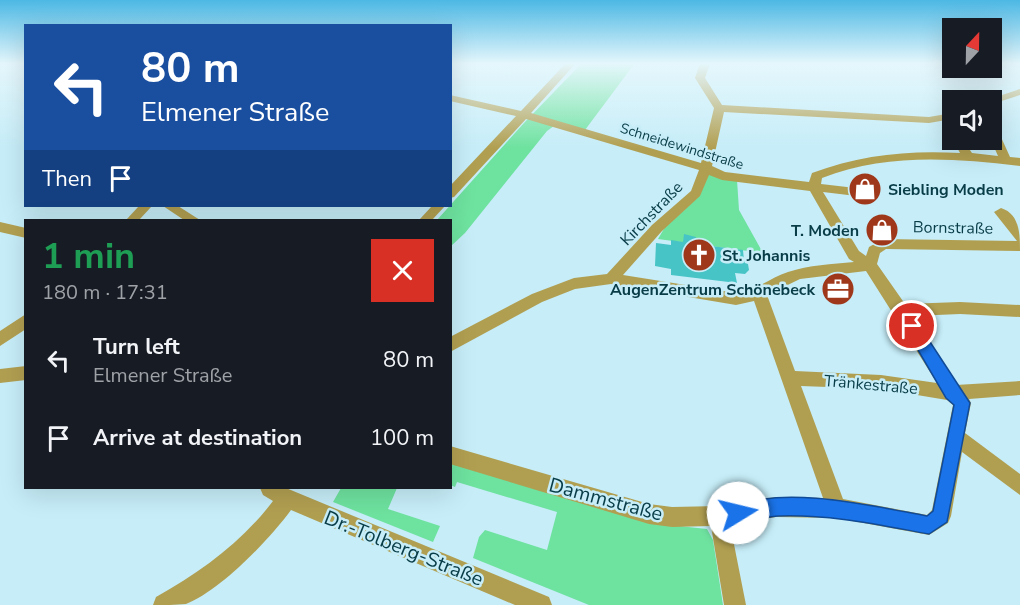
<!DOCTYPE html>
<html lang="en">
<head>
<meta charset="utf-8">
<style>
  :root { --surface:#171b24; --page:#242831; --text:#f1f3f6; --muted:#9ea1a6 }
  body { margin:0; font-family:"Nunito Sans",sans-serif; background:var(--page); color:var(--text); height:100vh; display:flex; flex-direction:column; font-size:22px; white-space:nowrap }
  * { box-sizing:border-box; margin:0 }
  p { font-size:20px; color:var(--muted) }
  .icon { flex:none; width:33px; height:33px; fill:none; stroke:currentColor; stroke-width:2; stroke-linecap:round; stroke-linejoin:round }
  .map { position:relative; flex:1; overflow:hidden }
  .sheet { position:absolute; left:24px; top:219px; width:428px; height:270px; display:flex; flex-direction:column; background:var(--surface); border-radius:0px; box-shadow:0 6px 24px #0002 }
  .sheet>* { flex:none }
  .guide { position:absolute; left:24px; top:24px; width:428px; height:183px; border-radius:0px; box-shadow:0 6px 24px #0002; background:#1a4fa0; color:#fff; overflow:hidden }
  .needle { width:39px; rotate:22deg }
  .buttons { position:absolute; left:942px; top:18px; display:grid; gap:12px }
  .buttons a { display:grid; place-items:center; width:60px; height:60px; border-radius:0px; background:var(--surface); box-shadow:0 6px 24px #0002; font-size:30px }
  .pin { position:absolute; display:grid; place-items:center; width:51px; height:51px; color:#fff; margin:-26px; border:3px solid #fff; border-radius:50%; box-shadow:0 2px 6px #0007 }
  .me { position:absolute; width:66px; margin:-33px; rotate:81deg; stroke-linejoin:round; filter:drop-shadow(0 0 4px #0008) }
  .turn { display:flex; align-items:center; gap:21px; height:126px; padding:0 18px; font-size:27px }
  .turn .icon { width:78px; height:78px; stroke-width:2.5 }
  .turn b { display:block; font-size:42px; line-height:51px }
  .then { display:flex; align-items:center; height:57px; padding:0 18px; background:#0003; gap:12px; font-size:22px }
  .round { display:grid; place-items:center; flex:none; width:63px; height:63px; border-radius:0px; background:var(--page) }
  .summary { display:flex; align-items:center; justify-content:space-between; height:102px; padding:0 18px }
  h1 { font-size:36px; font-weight:700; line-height:45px; color:#1e9e55 }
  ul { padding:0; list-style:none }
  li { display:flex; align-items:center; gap:18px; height:78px; padding:0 18px }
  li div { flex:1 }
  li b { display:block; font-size:22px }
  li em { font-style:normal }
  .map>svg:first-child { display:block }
  .green { fill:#6ee29f }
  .building { fill:#47c4c5 }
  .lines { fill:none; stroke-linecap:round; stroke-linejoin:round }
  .minor { fill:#b19f51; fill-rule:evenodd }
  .route { fill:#1a73e8; stroke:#114b97; stroke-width:1.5 }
  .labels { text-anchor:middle; stroke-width:5; stroke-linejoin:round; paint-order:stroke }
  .far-street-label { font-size:14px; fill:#083c47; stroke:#c6edf8 }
  .poi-label { font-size:16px; font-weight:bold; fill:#083c47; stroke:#c6edf8; text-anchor:start }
  .street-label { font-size:16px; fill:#083c47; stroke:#c6edf8 }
  .near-street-label { font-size:20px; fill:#083c47; stroke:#c6edf8 }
</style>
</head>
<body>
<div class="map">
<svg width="1020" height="605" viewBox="0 0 1020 605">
  <rect width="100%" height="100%" fill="#c6edf8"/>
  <g class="green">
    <path d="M582 63H635L585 130 558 123 547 131 465 233 450 247V220H437L524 123Z"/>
    <path d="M709 173 737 180 739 210 763 253 658 239 668 222Z"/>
    <path d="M450 462 660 524 707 529 713 540 723 605H589L473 558 479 537 485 530 547 550 557 512 457 482 455 487 450 485Z"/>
    <path d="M341 488H397L388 509 440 526 433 542 333 502Z"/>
  </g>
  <path class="building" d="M684 234 696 237 695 244 743 250 744 261 748 264 749 270 745 274 735 273 737 283 671 275V269L655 266 656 243 671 245V240L683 242Z"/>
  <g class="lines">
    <g class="minor">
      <path d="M566 63H576L531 113 701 163 714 108 695 78 700 63H710L705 78 722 105 929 117 952 113V119L929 123 724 112 712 166 725 172 809 182 812 173C860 155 908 150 960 153L953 140H963L972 153 998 156 991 140 992 125 996 126 1010 157 1020 158V166C953 158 886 153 822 178L821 184 873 190 879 194 873 198 823 192 859 251 866 256 869 247 883 239 1017 241 994 212 1001 208C1020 214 1020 235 1020 251L886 249 880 253 877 264 905 304 960 302 1020 305V317L960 314 913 316 956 385 1020 381V395L969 399 971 403 965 433 1020 474V495L962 452 951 516 948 523 929 535 836 518 776 517 730 524 746 605H724L711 526 672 527 649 524 450 464V446L649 504 672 507 719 506 776 497 823 498 754 301 736 305 611 284 575 289 542 302 450 352V337L532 294 574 278 607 274 652 225 691 191 699 170 526 119 454 197 450 198V186L516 116 450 101V95L521 111ZM709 175 722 180 810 191 849 259 854 262C832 264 809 265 788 272 770 278 755 291 736 293L623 275 662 231 700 196ZM866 271 937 383 881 375 795 371 767 295 800 279ZM801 386 881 389 947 400 953 405 932 510 927 515 843 499Z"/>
      <path d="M1020 89V95L992 104V100H987Z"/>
      <path d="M139 206H152L139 220H126Z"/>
      <path d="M163 206H178L200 220H184Z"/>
      <path d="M432 206H445L432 220H419Z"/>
      <path d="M0 222 26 228V238L0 232Z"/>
      <path d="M26 314V329L0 346V331Z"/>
      <path d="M26 366V380L0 383V369Z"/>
      <path d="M260 488H286L549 597 552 605H515L291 510C269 540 220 591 186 604 177 605 163 605 153 605L156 597C201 572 242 542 273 501L263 495Z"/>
    </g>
  </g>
  <linearGradient id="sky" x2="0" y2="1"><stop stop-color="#4cb8e4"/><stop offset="0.43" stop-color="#e5f7fc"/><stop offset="1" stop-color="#e5f7fc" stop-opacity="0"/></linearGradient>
  <rect width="1020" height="148" fill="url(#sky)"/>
  <path class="route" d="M912 321 917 322 970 403 947 522 929 534C879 525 829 514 778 516 763 517 746 525 732 519L729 513 732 507C785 485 872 506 927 516L933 511 954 405 946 398 904 326Z"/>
  <defs>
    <symbol id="shop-disc" viewBox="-11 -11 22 22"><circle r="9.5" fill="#9f381a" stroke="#c6edf8"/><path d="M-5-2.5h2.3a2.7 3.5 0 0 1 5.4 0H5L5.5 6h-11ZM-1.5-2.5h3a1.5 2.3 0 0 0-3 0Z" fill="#fff"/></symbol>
    <symbol id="church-disc" viewBox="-11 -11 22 22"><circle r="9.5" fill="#9f381a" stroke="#c6edf8"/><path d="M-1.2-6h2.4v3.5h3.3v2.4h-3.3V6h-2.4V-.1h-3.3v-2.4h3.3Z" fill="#fff"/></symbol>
    <symbol id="office-disc" viewBox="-11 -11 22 22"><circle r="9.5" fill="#9f381a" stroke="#c6edf8"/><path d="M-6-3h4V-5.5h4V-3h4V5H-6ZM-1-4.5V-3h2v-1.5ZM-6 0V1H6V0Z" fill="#fff"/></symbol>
  </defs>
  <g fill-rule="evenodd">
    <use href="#shop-disc" x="846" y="170" width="38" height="38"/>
    <use href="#shop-disc" x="863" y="211" width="38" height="38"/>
    <use href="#church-disc" x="680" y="236" width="38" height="38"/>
    <use href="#office-disc" x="819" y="270" width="38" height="38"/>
  </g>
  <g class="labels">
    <g class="far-street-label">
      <text transform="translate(682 146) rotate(17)" y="5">Schneidewindstraße</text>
    </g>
    <g class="poi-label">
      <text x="888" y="195">Siebling Moden</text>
      <text x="859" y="236" text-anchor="end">T. Moden</text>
      <text x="722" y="261">St. Johannis</text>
      <text x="815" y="295" text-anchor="end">AugenZentrum Schönebeck</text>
    </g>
    <g class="street-label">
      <text transform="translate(651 213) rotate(-46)" y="6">Kirchstraße</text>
      <text transform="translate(953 227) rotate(1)" y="6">Bornstraße</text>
      <text transform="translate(871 384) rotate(5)" y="6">Tränkestraße</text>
    </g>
    <g class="near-street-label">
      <text transform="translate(606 499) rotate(15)" y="7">Dammstraße</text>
      <text transform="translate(404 548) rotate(22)" y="7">Dr.-Tolberg-Straße</text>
    </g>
  </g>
</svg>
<div class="buttons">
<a><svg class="needle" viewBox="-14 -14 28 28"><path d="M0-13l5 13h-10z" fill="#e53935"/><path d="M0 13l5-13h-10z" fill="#9ea1a6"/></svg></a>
<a><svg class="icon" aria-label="sound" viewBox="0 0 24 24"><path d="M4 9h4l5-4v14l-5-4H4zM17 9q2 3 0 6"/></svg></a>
</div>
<div class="pin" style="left:912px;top:326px;background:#d93025"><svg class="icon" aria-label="arrive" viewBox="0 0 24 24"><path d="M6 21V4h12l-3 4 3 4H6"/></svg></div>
<svg class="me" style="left:738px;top:513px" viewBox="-20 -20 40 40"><circle r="19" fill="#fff"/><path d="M0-13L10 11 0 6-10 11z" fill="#1a73e8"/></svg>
<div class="guide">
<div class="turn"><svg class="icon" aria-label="left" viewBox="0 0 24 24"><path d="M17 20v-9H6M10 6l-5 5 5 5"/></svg><div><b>80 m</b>Elmener Straße</div></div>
<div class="then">Then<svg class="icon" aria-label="arrive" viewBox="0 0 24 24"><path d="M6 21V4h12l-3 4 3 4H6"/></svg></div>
</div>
<section class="sheet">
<div class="summary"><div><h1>1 min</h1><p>180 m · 17:31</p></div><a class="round" style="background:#d93025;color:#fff"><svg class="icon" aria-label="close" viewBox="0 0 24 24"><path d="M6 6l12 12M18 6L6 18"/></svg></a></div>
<ul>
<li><svg class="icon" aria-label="left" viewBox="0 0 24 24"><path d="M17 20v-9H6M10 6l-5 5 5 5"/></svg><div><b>Turn left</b><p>Elmener Straße</p></div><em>80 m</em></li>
<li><svg class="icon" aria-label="arrive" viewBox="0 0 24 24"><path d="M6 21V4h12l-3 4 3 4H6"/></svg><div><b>Arrive at destination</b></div><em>100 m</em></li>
</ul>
</section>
</div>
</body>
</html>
